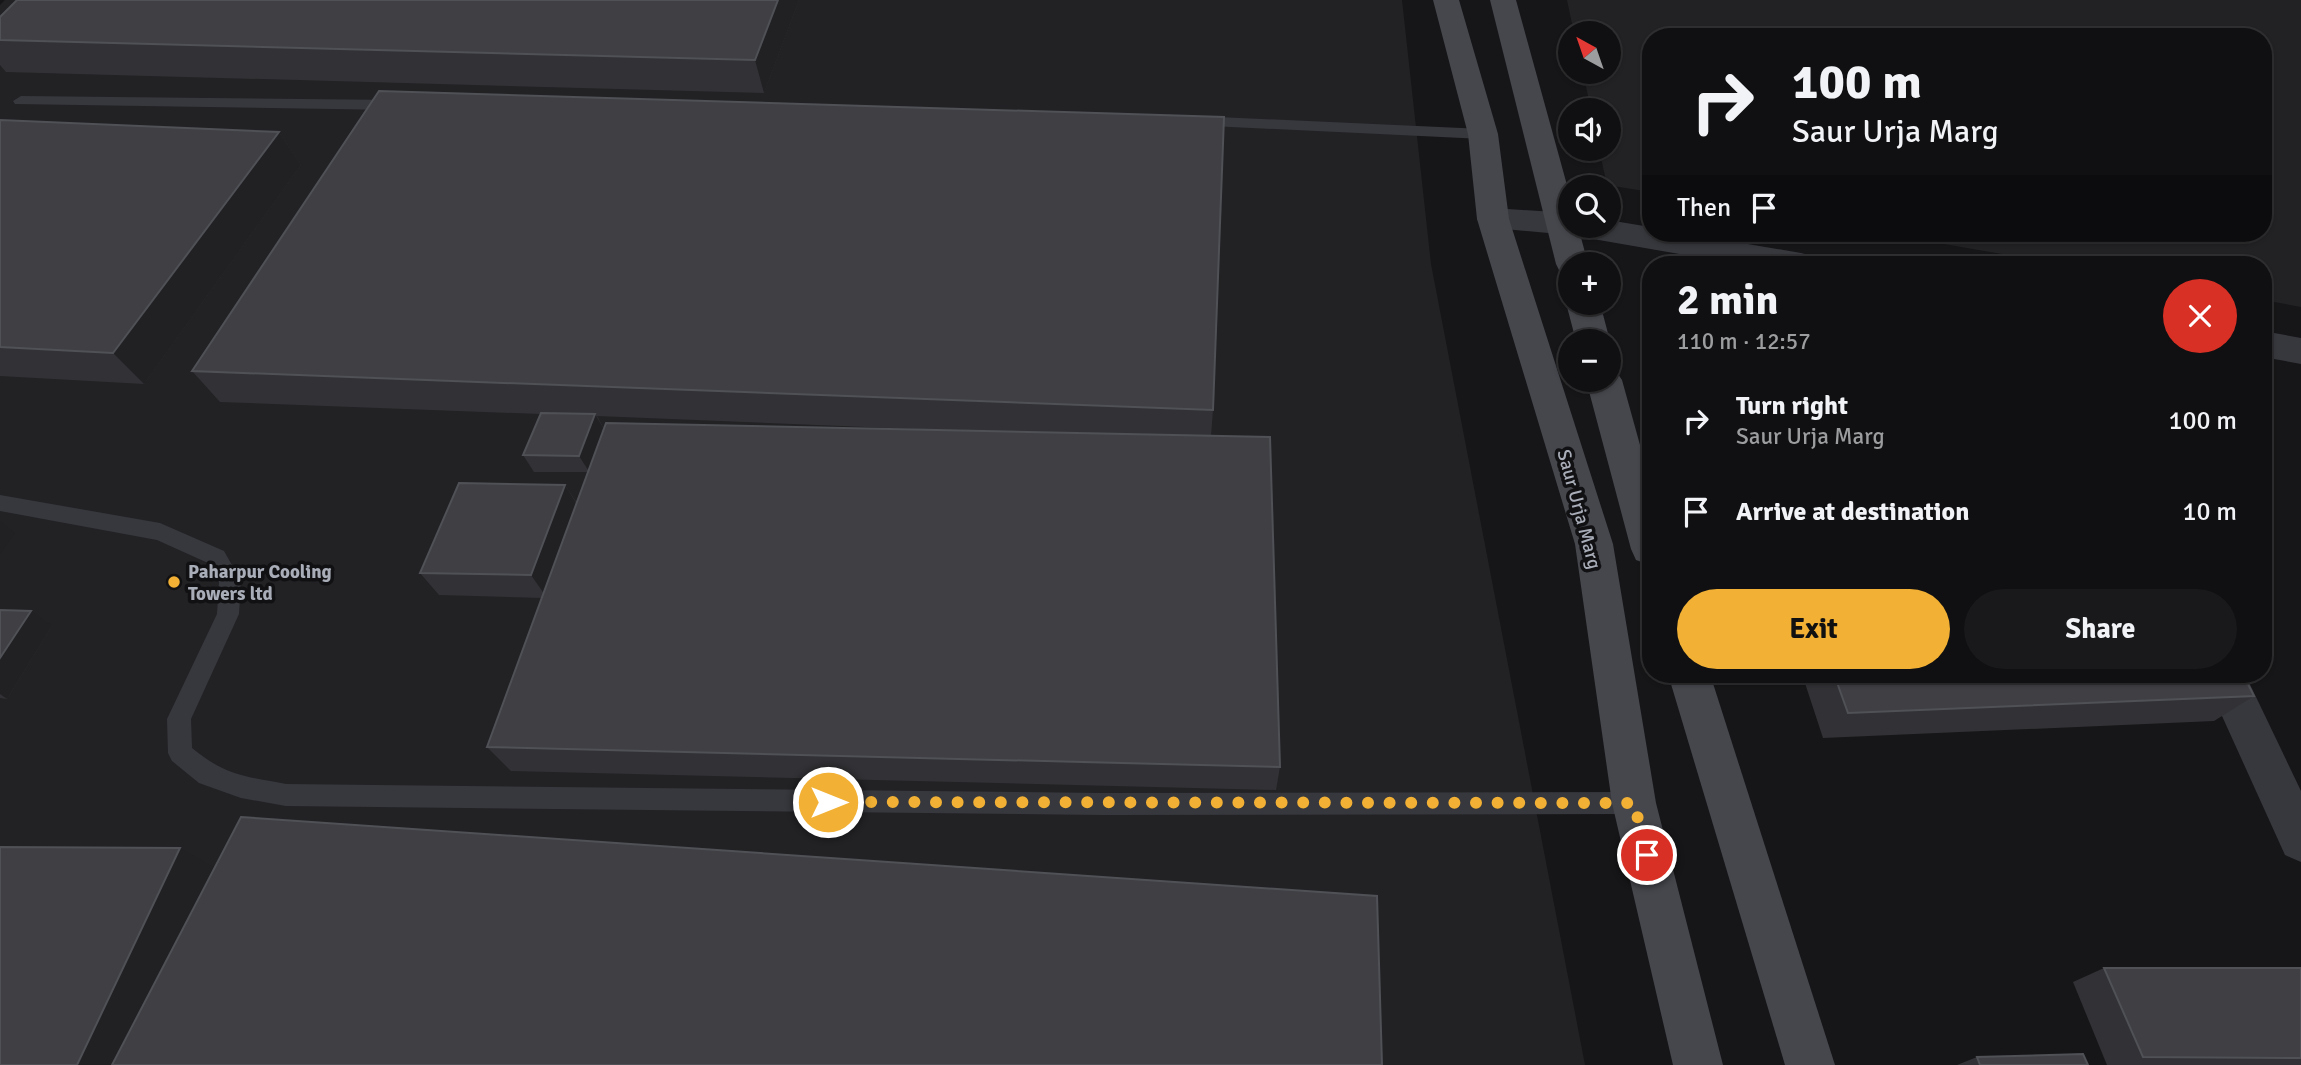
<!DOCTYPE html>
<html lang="en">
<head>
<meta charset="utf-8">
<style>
  :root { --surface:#101012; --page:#19191b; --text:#f1f3f6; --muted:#9c9d9f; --line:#303032; --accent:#f2b134 }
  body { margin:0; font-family:Signika,sans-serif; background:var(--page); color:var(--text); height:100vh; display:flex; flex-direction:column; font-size:26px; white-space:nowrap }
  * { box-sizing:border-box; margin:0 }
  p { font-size:23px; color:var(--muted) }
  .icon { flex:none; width:38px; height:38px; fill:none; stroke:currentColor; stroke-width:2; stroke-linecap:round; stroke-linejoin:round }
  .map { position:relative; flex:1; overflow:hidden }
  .drawer { position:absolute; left:1642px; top:256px; width:630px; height:427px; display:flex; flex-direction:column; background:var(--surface); border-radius:28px; box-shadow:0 2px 5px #0004,0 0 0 2px var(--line) }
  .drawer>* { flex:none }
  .top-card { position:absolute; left:1642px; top:28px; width:630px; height:214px; border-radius:28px; box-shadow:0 2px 5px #0004,0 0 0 2px var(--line); background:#101012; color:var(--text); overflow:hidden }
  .needle { width:46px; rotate:320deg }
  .controls { position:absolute; left:1558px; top:21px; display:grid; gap:14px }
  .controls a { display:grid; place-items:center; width:63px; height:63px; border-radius:50%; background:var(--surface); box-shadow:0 2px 5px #0004,0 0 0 2px var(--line); font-size:35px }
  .pin { position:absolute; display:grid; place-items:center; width:60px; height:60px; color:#fff; margin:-30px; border:4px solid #fff; border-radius:50%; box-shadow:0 2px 7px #0007 }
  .me { position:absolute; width:77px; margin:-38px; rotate:90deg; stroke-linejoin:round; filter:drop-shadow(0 0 5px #0008) }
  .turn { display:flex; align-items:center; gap:24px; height:147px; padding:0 35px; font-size:32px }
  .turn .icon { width:91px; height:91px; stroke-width:2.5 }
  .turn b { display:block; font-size:49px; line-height:60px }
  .then { display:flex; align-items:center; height:66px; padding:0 35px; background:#0003; gap:14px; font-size:26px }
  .round { display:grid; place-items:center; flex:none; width:74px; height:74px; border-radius:37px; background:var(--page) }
  .overview { display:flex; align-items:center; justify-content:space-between; height:119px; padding:0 35px }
  h1 { font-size:42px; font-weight:700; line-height:52px }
  .button { display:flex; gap:14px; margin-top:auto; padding:14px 35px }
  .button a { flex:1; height:80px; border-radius:42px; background:var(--accent); color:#111; font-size:28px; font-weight:700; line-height:80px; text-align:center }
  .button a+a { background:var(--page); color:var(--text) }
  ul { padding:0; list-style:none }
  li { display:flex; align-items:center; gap:21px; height:91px; padding:0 35px }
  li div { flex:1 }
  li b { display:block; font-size:26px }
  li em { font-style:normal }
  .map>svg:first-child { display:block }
  .built { fill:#222225 }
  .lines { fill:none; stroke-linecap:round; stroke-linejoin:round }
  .lane { fill:#37383d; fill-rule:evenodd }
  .street { fill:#37383d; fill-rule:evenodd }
  .secondary { fill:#45474d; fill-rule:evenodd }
  .wall { fill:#323236; fill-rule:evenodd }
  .shaded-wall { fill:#212124 }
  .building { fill:#3f3f44; stroke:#4f5156; stroke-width:2 }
  .route { stroke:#f2b134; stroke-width:12; stroke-dasharray:0 21.6 }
  .poi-dot { fill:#f2b134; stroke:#111113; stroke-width:2.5 }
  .labels { text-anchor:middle; stroke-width:7; stroke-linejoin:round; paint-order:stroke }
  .street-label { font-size:19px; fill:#a8adb8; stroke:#111113 }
  .poi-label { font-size:19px; font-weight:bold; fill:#a8adb8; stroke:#111113; text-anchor:start }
</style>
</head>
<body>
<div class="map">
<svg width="2301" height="1065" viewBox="0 0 2301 1065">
  <rect width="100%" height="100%" fill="#161618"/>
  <g class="built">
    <path d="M5 0H1402L1431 264 1585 1065H0V5Z"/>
    <path d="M1567 0H2301V307L2263 300V264H2060L1880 233H2263V37H1650V192L1607 185 1599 149H1608V110H1591L1583 72H1608V33H1574Z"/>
  </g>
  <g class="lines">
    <g class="lane">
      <path d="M21 96 397 100 405 105 397 110 15 104 13 101Z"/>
      <path d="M1196 116 1483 129 1491 134 1483 139 1190 125 1188 121Z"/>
      <path d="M0 495 160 523 224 551 241 581 239 614 191 719 192 748C226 776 244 776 286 784L1103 793 1634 792 1643 795 1646 803 1643 811 1634 814 1103 815 286 806 241 798 199 783 172 761 168 753 167 719 217 614 219 582 208 563 157 540 0 511Z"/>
    </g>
    <g class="street">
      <path d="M1493 208 1570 213V226H1608V220L1650 227V233H1683L1801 253 1813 256 1817 264H1737L1570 235 1482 227 1477 219 1482 211Z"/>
      <path d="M2263 331 2301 338V364L2263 357Z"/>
      <path d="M2203 674H2245L2301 791V862L2285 855Z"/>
    </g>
    <g class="secondary">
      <path d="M1433 0H1459L1498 134 1509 219 1613 544 1656 803 1723 1065H1673L1612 803 1575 544 1477 219 1468 134Z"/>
      <path d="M1490 0H1516L1570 196V226H1578L1588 264H1570V275L1560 272 1556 264Z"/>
      <path d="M1570 297V303H1600L1610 341 1608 344V341H1576L1566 303Z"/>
      <path d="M1608 368 1616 371 1622 380 1650 481V565L1636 560 1631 549 1586 380H1608Z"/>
      <path d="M1668 674H1710L1835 1065H1785Z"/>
    </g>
  </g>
  <g class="wall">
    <path d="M17 0H799L764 93 6 72 0 65V17Z"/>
    <path d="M0 120 279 132 301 165 144 384 0 376Z"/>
    <path d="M192 371 1213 410 1211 436 1280 767 1276 790 511 771 487 747 542 598 439 595 420 573 565 485 577 503 588 472H534L523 455 540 414 220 402ZM597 416 939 430 604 429Z"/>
    <path d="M0 610 52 626 7 699 0 698Z"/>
    <path d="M1802 674H2243L2254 696 2214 721 1823 738Z"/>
    <path d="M2104 968H2301V1065H2107L2073 982Z"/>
    <path d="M1977 1057 2088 1065H1957Z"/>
  </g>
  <g class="shaded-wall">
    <path d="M778 0H799L764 93 755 60Z"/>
    <path d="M279 132 301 165 144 384 113 353Z"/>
    <path d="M595 414 605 431 590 473 579 456Z"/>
    <path d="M565 485 580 509 547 598 531 575Z"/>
    <path d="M0 521 15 533 0 554Z"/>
    <path d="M31 611 52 626 7 699 0 694V658Z"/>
    <path d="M180 848 217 869 129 1065H77Z"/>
  </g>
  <g class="building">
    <path d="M17 0H778L755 60 0 40V17Z"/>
    <path d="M379 91 1224 117 1213 410 192 371Z"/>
    <path d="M0 120 279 132 113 353 0 347Z"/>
    <path d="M541 413 595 414 579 456 523 455Z"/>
    <path d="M606 423 1270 437 1280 767 487 747Z"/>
    <path d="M459 483 565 485 531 575 420 573Z"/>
    <path d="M0 610 31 611 0 658Z"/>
    <path d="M1834 674H2243L2254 696 1848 713Z"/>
    <path d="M241 817 1377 896 1382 1065H112Z"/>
    <path d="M0 847 180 848 77 1065H0Z"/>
    <path d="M2104 968H2301V1058L2143 1057Z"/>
    <path d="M2083 1054 2088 1065H1980L1977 1057Z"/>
  </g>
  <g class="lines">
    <path class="route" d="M828 802 1634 803 1647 855"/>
  </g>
  <circle class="poi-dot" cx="174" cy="582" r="7"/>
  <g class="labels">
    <g class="street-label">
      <text transform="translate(1580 509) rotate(75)" y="7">Saur Urja Marg</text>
    </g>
    <g class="poi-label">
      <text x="188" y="578">Paharpur Cooling<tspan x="188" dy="22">Towers ltd</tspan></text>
    </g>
  </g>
</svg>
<div class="controls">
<a><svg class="needle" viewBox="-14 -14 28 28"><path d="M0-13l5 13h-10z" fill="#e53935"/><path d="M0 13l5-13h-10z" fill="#9c9d9f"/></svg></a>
<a><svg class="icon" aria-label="sound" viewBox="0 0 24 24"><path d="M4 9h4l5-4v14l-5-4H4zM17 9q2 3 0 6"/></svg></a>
<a><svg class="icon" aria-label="search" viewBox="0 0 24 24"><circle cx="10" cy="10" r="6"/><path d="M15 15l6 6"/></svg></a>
<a>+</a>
<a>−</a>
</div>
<div class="pin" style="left:1647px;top:855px;background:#d93025"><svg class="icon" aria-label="arrive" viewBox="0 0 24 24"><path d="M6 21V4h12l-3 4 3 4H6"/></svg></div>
<svg class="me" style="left:828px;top:802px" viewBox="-20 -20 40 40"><circle r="17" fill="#f2b134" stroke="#fff" stroke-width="3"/><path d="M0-11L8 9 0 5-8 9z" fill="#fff"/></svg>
<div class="top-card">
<div class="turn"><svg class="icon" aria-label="right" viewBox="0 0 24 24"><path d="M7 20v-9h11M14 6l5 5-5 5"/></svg><div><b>100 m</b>Saur Urja Marg</div></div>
<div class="then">Then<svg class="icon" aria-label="arrive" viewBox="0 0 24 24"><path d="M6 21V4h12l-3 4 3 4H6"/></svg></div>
</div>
<section class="drawer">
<div class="overview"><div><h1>2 min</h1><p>110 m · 12:57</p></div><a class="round" style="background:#d93025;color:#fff"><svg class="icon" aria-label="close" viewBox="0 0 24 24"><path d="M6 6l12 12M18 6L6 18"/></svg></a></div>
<ul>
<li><svg class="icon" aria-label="right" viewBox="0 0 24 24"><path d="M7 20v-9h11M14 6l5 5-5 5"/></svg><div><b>Turn right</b><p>Saur Urja Marg</p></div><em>100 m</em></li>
<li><svg class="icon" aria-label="arrive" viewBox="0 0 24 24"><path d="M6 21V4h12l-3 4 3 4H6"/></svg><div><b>Arrive at destination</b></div><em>10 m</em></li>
</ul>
<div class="button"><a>Exit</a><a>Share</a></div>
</section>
</div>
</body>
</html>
